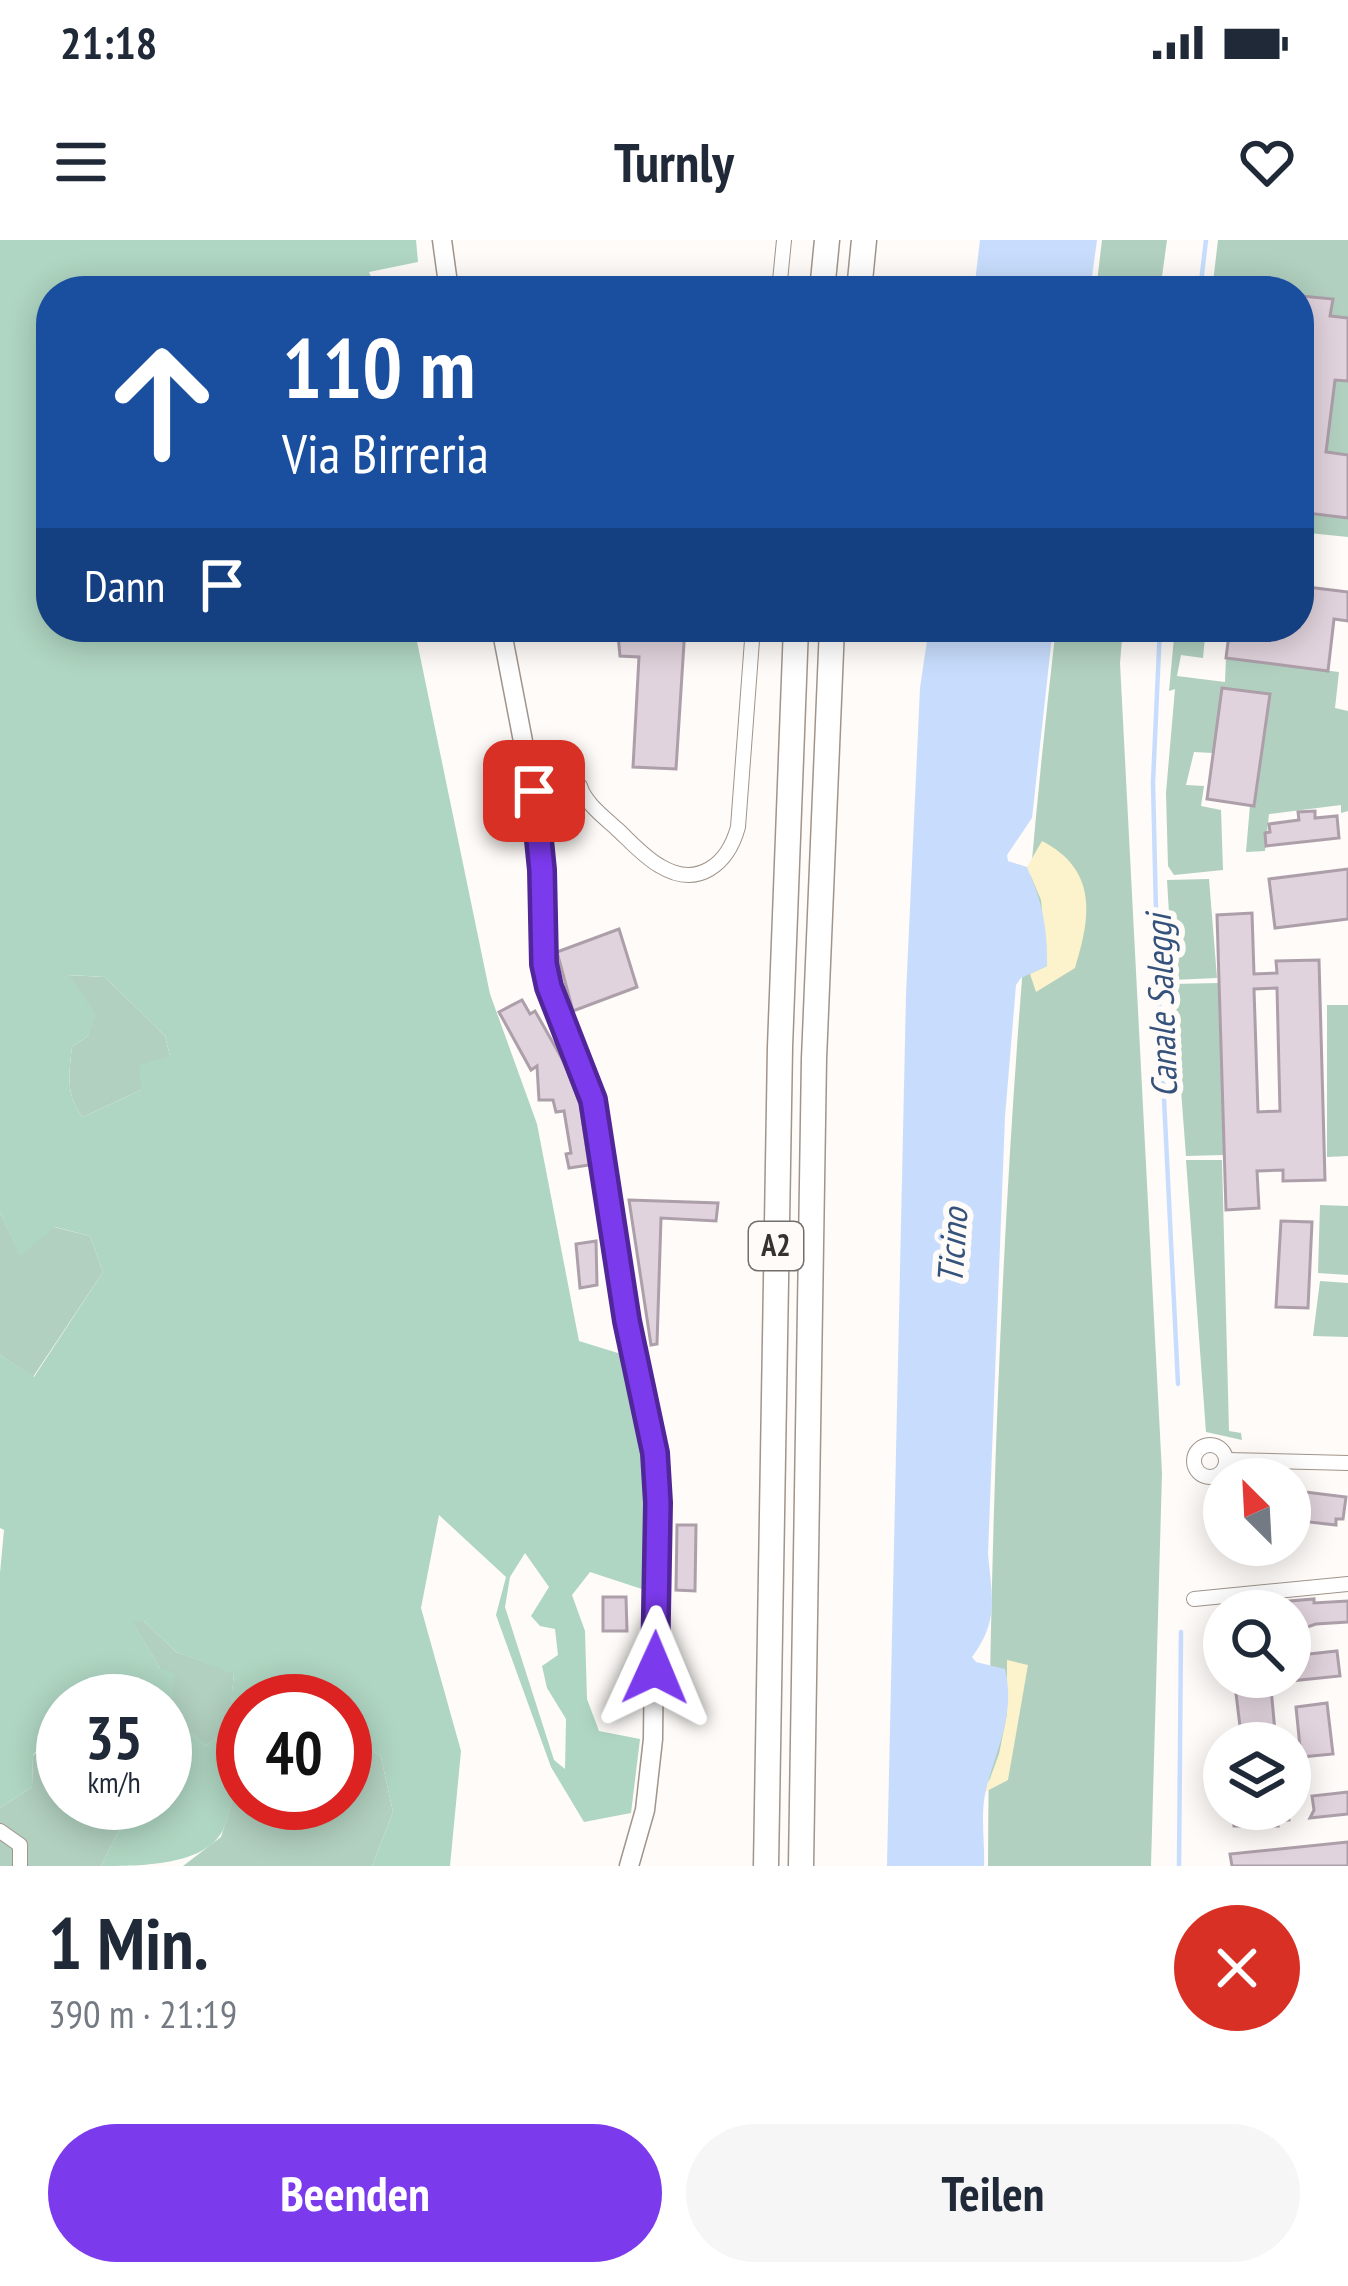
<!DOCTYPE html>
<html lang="de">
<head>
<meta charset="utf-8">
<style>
  :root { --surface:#fff; --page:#f6f6f7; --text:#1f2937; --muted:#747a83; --accent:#7c3aed }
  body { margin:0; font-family:"PT Sans Narrow",sans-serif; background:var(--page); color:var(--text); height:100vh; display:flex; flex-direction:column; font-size:45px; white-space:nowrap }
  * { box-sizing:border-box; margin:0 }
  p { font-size:39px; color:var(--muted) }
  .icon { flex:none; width:66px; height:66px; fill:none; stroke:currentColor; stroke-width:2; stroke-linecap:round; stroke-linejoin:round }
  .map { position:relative; height:1626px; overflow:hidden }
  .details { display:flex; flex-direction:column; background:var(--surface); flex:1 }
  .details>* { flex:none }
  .banner { position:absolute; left:36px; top:36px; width:1278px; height:366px; border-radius:48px; box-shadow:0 6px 30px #0003; background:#1a4fa0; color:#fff; overflow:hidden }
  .needle { width:78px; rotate:336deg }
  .controls { position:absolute; left:1203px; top:1218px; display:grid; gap:24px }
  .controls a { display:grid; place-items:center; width:108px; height:108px; border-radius:50%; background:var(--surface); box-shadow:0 6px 30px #0003; font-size:60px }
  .speed { position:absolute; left:36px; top:1434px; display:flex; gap:24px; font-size:60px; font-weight:700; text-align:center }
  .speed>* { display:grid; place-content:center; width:156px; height:156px; border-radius:50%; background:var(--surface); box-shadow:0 6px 30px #0003; line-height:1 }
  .speed small { font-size:30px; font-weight:400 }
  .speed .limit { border:18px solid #d22; background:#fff; color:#111 }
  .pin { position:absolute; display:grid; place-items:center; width:102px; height:102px; color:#fff; margin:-51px; border-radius:24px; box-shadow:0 6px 18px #0006 }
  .me { position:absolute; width:132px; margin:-66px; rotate:1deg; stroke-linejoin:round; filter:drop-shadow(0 0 9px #0008) }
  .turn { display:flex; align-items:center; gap:42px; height:252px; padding:0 48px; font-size:54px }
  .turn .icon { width:156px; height:156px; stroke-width:2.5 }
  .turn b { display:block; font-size:84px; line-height:102px }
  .then { display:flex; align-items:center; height:114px; padding:0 48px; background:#0003; gap:24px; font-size:45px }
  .round { display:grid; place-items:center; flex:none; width:126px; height:126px; border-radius:63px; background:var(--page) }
  .overview { display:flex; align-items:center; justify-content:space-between; height:204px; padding:0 48px }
  h1 { font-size:72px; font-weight:600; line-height:90px }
  .cta { display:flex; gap:24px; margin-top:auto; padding:24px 48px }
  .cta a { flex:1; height:138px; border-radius:72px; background:var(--accent); color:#fff; font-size:48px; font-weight:600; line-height:138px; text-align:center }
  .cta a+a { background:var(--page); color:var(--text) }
  .status { display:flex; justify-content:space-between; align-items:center; height:84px; padding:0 60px; background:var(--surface); direction:ltr }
  .status svg { height:33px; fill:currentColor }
  header { display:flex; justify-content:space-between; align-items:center; height:156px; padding:0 48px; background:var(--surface); font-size:54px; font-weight:600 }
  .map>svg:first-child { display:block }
  .green { fill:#b1d0bf }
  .forest { fill:#afd6c2; fill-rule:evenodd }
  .sand { fill:#fcf2cc }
  .water { fill:#c8ddfd }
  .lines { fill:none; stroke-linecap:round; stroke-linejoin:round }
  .stream { stroke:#c8ddfd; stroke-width:4.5 }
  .building { fill:#e1d3dd; stroke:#ad9faa; stroke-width:3; fill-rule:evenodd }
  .street-casing { stroke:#a1948a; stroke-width:16 }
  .secondary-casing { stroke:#a1948a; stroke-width:21 }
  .highway-casing { stroke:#a1948a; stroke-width:27 }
  .street { stroke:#fff; stroke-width:14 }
  .secondary { stroke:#fff; stroke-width:18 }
  .highway { stroke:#fff; stroke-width:24 }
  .route-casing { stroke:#51269a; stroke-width:30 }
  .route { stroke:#7c3aed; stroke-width:21 }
  .labels { text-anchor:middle; stroke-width:12; stroke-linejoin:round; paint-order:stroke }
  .shield { fill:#fefbf8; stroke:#736e6b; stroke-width:3 }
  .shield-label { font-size:30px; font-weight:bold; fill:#37322e }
  .water-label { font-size:36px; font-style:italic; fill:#35527d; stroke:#fefbf8 }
</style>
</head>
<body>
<div class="status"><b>21:18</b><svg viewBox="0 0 49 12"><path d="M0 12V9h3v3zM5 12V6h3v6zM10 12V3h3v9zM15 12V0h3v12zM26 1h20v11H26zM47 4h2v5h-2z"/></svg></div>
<header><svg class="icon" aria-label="menu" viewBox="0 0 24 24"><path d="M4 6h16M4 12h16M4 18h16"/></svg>Turnly<svg class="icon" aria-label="heart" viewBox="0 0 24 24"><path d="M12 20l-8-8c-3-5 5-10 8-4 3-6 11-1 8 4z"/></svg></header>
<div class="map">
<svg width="1348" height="1626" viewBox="0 0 1348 1626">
  <rect width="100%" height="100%" fill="#fefbf8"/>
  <g class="green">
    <path d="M1102 0H1167L1160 51H1096Z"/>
    <path d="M1218 0H1348V297L1299 292V51H1212Z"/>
    <path d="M1056 387H1123L1120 423 1162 1233 1151 1626H988C990 1211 1008 799 1056 387Z"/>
    <path d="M1175 387H1206L1203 418 1181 415 1177 436 1225 442 1226 418 1339 432 1335 468 1348 471V571L1341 573V565L1269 574 1265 611 1246 612 1250 565H1255L1269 455 1223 448 1213 513 1194 512 1186 545 1204 546 1201 566 1221 570 1223 630 1174 635 1168 626 1166 553 1175 449 1169 451Z"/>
    <path d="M1209 639 1217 738 1173 740 1167 640Z"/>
    <path d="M67 735 105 737 165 796 170 816 141 850 83 877C65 856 69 833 72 807L89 795Z"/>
    <path d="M1219 743 1224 915 1186 916 1173 744Z"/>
    <path d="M1327 765H1348V916L1327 917Z"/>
    <path d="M1186 920H1222L1229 1191 1241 1193 1242 1200 1206 1192Z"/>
    <path d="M1320 965 1348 966V1035L1318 1033Z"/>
    <path d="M0 972 20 1015 54 987 90 996 103 1032 33 1137 0 1115Z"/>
    <path d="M1320 1041 1348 1043V1097L1313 1096Z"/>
    <path d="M131 1380 144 1381 176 1412 234 1433 229 1485 206 1506 169 1473 160 1428Z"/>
    <path d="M345 1488 381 1517 393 1572 372 1626H183L221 1597 234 1555 243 1547V1563H345Z"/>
    <path d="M56 1489 63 1490V1563H122L129 1571 101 1626H0V1568L32 1547 33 1516Z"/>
  </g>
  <path class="forest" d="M0 0H416L418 22 369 32 377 51H51V387H414L490 754 537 884 579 1101 634 1118 654 1206 657 1354 590 1332 572 1355 585 1391 587 1459 599 1491 640 1499 631 1573 584 1582 551 1527 496 1375 506 1337 439 1275 421 1368 461 1511 450 1626H372L393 1572 381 1517 345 1488V1461H243V1547C229 1559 230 1574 223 1590 205 1626 140 1626 101 1626L129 1571 122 1563H165V1461H63V1490L56 1489 33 1515 32 1547 0 1568V1333L4 1290 0 1288V1115L34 1137 103 1032 90 996 55 987 20 1016 0 972ZM69 735 105 737 165 796 170 816 139 825 141 850 83 877C65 856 69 833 72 807L89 795 96 775ZM525 1313 549 1347 531 1376 540 1386 555 1389 558 1415 542 1426 547 1448 566 1479 565 1529 554 1520 505 1367 510 1337ZM132 1381H144L176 1412 234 1434 228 1485 206 1506 170 1473 175 1434 160 1428Z"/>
  <g class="sand">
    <path d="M1042 601C1098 630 1091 677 1075 728L1036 752 1030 734 1047 726 1041 660 1027 627Z"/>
    <path d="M1007 1420 1028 1425 1008 1540 985 1552 999 1514 1007 1474Z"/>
  </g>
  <g class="water">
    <path d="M980 0H1097L1090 51H974Z"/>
    <path d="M929 387H1053L1032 578 1007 615 1008 621 1027 627C1042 661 1048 689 1047 726L1021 738 1016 745 1005 877 988 1314C992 1357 999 1381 972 1417L976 1422 1005 1429C1016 1475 996 1508 986 1550 980 1573 985 1602 984 1626H887L906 755 920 448Z"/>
  </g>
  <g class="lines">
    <g class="stream">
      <path d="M1200 51 1206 0"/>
      <path d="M1160 387 1153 542 1157 716 1178 1144"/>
      <path d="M1179 1626 1181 1392"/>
    </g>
  </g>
  <g class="building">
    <path d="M1301 56 1333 59 1330 76 1348 78V141L1335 140 1326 212 1348 215V278L1299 272Z"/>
    <path d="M1299 346 1348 352V381L1334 379 1328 431 1226 418 1230 387H1299Z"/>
    <path d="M638 387H685L676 529 633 527 639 417 620 416 618 395 638 396Z"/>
    <path d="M1222 448 1270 454 1254 566 1207 559Z"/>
    <path d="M1315 571V578L1337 576 1339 598 1266 606 1265 593 1270 592 1269 584 1299 580 1298 572Z"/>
    <path d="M1348 629V679L1275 688 1269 639Z"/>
    <path d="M1252 673 1254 734 1277 733 1276 721 1319 720 1325 940 1283 941V930L1257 931 1259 968 1226 970 1217 675ZM1277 748 1280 871 1258 872 1254 749Z"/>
    <path d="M619 689 637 747 573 771 557 712Z"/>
    <path d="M522 760 530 774 535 771 565 824 580 864 589 925 569 928 566 914 571 913 564 871 556 872 553 860H539L537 826 531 830 499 772Z"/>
    <path d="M629 960 718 963 716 981 661 978 657 1104 651 1105Z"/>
    <path d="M1281 981 1312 982 1308 1068 1276 1067Z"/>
    <path d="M596 1001 597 1045 580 1048 576 1004Z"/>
    <path d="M1297 1251 1346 1257 1343 1279H1336V1285L1300 1281Z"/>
    <path d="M677 1285H696L695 1351 676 1350Z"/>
    <path d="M603 1357H626L627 1391H603Z"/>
    <path d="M1314 1359V1363L1348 1361V1382L1316 1384 1307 1387V1391L1290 1392V1361Z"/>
    <path d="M1337 1411 1340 1436 1290 1441V1416Z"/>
    <path d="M1234 1437H1270L1276 1503H1242Z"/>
    <path d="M1327 1463 1333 1514 1301 1517 1296 1467Z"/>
    <path d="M1348 1552V1574L1310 1578 1314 1570 1312 1556Z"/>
    <path d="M1232 1569H1288L1289 1580 1277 1581 1278 1586H1234Z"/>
    <path d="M1348 1602V1626H1232L1230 1614Z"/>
  </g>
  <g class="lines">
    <defs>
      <g id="street">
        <path d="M779 51 784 0"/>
        <path d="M528 523 556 530 580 546C585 563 604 577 617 589 630 601 644 617 660 626 698 649 728 624 738 587L753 387"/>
        <path d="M534 551 560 548 583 555"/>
        <circle cx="1210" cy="1221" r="16"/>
        <path d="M1227 1220 1348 1223"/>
        <path d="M1194 1359 1348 1344"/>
        <path d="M0 1591 20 1605V1626"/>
      </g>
      <g id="secondary">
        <path d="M442 0 449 51"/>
        <path d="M501 387 537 574 544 724 549 747 593 860 627 1081 656 1224 653 1499 645 1570 629 1626"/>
      </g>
      <g id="highway">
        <path d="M822 51 827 0"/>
        <path d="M859 51 864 0"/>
        <path d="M766 1626 780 807 796 387"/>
        <path d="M801 1626 814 819 832 387"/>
      </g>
    </defs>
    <use href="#street" class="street-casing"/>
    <use href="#secondary" class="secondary-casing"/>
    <use href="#highway" class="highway-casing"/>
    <use href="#street" class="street"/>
    <use href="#secondary" class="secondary"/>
    <use href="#highway" class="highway"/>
  </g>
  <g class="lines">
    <defs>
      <path id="route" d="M534 551 542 630 544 724 549 747 593 860 627 1081 655 1213 658 1263 655 1428"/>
    </defs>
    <use href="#route" class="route-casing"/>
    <use href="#route" class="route"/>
  </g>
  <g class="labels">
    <rect class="shield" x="749" y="982" width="54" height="48" rx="9"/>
    <g class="shield-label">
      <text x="776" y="1016">A2</text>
    </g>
    <g class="water-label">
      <text transform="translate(1161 766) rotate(-92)" y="13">Canale Saleggi</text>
      <text transform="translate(952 1006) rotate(-86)" y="13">Ticino</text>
    </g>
  </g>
</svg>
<div class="controls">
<a><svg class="needle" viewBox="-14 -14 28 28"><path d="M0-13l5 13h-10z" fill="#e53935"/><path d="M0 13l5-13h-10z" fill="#747a83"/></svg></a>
<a><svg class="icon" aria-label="search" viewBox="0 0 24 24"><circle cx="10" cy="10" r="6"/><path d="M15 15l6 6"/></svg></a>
<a><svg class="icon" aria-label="layers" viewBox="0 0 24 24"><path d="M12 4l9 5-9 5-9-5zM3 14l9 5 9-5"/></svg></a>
</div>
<div class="speed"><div>35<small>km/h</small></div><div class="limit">40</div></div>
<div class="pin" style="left:534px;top:551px;background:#d93025"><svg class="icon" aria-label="arrive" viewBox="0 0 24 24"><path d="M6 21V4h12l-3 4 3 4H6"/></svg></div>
<svg class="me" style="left:655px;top:1428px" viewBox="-20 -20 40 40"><path d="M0-17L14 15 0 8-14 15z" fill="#7c3aed" stroke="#fff" stroke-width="4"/></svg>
<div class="banner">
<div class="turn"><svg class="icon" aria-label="ahead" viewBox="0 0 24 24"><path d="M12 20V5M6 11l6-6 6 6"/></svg><div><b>110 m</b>Via Birreria</div></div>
<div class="then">Dann<svg class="icon" aria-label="arrive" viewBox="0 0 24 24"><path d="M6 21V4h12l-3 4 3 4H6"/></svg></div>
</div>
</div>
<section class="details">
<div class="overview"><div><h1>1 Min.</h1><p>390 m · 21:19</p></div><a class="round" style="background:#d93025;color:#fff"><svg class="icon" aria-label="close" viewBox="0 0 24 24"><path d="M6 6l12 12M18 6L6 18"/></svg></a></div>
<div class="cta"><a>Beenden</a><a>Teilen</a></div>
</section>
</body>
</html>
